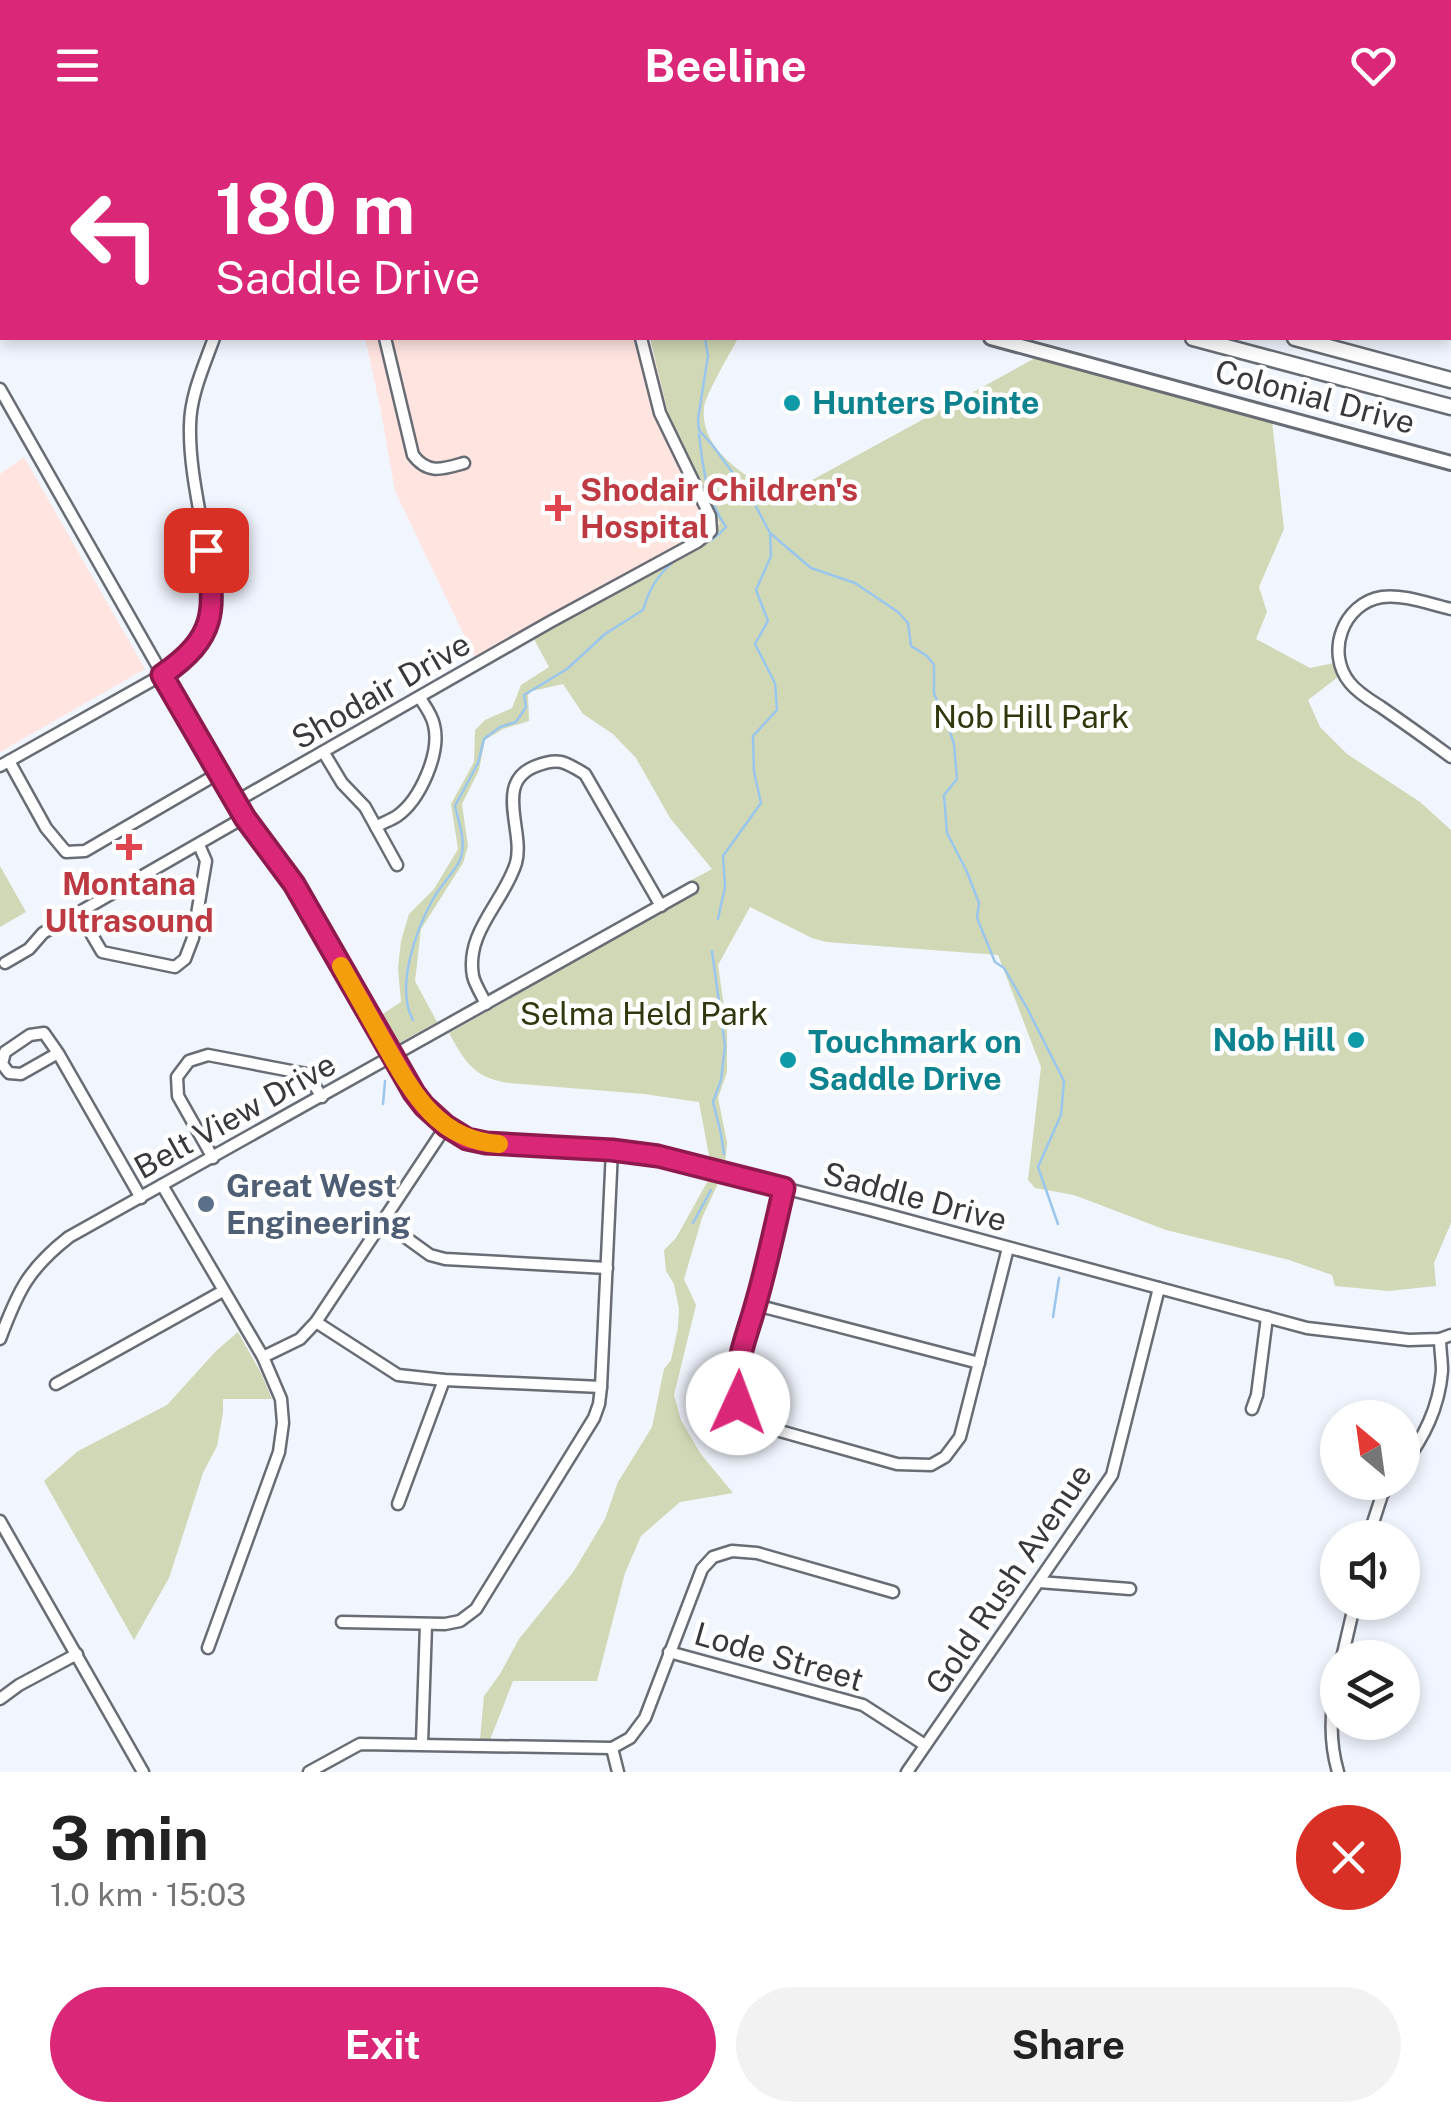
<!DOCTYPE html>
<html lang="en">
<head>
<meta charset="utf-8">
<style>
  :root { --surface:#fff; --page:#f2f2f2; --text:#222; --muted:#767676; --accent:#db2777 }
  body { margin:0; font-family:"Public Sans",sans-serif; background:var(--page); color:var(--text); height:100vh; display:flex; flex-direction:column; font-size:38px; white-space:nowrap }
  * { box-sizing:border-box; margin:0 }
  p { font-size:32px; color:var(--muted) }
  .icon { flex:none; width:55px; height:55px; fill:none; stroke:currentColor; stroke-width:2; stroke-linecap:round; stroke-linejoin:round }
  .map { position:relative; height:1642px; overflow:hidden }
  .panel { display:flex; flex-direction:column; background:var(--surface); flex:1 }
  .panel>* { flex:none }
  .top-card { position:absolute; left:0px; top:0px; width:1452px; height:210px; box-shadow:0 5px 15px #0003; background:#db2777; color:#fff; overflow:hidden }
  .needle { width:65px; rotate:331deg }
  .fabs { position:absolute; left:1320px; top:1270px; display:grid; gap:20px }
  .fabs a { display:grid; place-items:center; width:100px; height:100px; border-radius:50%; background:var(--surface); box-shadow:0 5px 15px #0003; font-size:50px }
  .pin { position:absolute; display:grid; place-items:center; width:85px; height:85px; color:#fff; margin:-42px; border-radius:20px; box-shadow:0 5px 15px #0006 }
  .me { position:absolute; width:110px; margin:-55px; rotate:2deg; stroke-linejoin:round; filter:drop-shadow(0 0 8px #0008) }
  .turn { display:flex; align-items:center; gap:35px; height:210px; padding:0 50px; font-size:45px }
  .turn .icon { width:130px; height:130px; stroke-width:2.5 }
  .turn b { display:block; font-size:70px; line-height:85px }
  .round { display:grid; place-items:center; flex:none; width:105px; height:105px; border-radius:52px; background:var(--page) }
  .overview { display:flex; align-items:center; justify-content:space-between; height:170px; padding:0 50px }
  h1 { font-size:60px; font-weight:700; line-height:75px }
  .action { display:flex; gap:20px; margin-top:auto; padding:20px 50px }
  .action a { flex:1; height:115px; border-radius:60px; background:var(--accent); color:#fff; font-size:40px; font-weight:700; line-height:115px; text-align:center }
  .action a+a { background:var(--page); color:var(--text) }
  header { display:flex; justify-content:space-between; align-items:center; height:130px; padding:0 50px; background:var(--accent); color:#fff; font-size:45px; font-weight:700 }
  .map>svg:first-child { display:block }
  .medical { fill:#ffe4e0 }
  .green { fill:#d0d8b5 }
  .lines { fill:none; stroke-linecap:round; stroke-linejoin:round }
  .stream { stroke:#9ac6ee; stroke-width:2.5 }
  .minor-casing { stroke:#686c75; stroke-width:15 }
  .major-casing { stroke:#686c75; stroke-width:18 }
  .highway-casing { stroke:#686c75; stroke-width:19 }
  .minor { stroke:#fff; stroke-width:10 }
  .major { stroke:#fff; stroke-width:12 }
  .highway { stroke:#fff; stroke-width:14 }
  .route-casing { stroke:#8e194d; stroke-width:25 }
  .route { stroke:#db2777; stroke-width:18 }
  .slow { stroke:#f59e0b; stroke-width:18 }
  .culture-dot { fill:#0f9aa8; stroke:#fff; stroke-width:4 }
  .health-dot { fill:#e0444e; stroke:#fff; stroke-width:4 }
  .service-dot { fill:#5c6f8a; stroke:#fff; stroke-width:4 }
  .labels { text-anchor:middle; stroke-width:9; stroke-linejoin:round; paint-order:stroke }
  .street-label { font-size:32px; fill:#37393d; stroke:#fff }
  .culture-label { font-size:32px; font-weight:bold; fill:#0d838f; stroke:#fff; text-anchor:start }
  .health-label { font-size:32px; font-weight:bold; fill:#be3a42; stroke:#fff; text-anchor:start }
  .park-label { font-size:32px; fill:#31370d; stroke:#fff }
  .service-label { font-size:32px; font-weight:bold; fill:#4e5e75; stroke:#fff; text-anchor:start }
</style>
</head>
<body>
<header><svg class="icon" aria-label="menu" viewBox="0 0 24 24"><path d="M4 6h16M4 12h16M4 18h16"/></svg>Beeline<svg class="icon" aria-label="heart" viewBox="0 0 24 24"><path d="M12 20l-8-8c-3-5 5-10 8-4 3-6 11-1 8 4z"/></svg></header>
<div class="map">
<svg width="1451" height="1642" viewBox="0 0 1451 1642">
  <rect width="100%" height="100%" fill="#f1f5fe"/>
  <g class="medical">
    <path d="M365 208H647L720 394 475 528 395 361 380 276Z"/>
    <path d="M24 327 145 539 0 622V344Z"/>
  </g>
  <g class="green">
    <path d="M650 208H738C731 222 705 265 704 278 699 321 750 349 781 367L1037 227 1272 291 1284 399 1259 457 1267 482 1256 509 1310 538 1334 533 1338 547 1308 570 1320 597 1347 624 1420 672 1451 700V1093L1434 1133 1436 1156 1389 1161 1335 1156 1332 1145 1289 1130 1166 1100 1074 1065 1035 1058 1028 1050 1041 937 998 825 826 812 812 808 750 777 718 835 727 898V942L718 968 727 1012 725 1035 710 1031 699 972 644 964 509 953C474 948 465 932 449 903L694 764 688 752 712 739 670 688 636 628 613 604 583 584 563 554 532 561 528 565 529 591 503 599 485 610 479 640 462 674 468 716 463 733 421 799 415 851 437 892 394 916 378 887 401 872 398 838 401 811 409 784 434 759 458 719 451 674 474 632 475 600 485 590 512 578 521 555 549 537 528 498 720 394 672 299Z"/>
    <path d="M0 736 26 782 0 797Z"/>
    <path d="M710 1047 720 1049 702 1088 684 1149 696 1175 674 1265 681 1290 700 1323 733 1363 680 1372 641 1406 625 1443 597 1551H513L490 1610 480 1609 484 1566 500 1544 519 1509 574 1441 605 1389 618 1352 652 1297 664 1239 671 1230 678 1198 679 1179 674 1154 666 1141 664 1120 676 1108Z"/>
    <path d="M238 1202 261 1243 272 1269H223V1283L217 1316 203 1343 169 1448 134 1510 44 1351 78 1321 167 1275 216 1221Z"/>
  </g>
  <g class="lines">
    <g class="stream">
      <path d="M742 0V2"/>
      <path d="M1343 2V0"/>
      <path d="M705 208 708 226 698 289 699 300 713 316 752 369 770 403 811 438 855 453 898 482 908 493 911 516 927 526 934 535V564L944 584 954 614 957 649 944 665 947 703 967 742 979 773 977 788 995 832 1004 838 1027 878 1064 951 1061 985 1038 1037 1058 1094"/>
      <path d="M718 789 725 757 723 726 761 673 754 642 753 606 777 580 775 553 755 514 768 491 756 460 771 426 770 403"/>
      <path d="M712 821 725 916 721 950 713 972 721 1004 724 1024"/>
      <path d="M413 890C395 857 416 800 433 769 440 756 453 744 460 730 467 713 459 694 455 676L478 633 484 609 500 597 516 592 526 577 524 565 567 539 605 504 643 480C649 459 660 440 679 428 698 415 710 415 726 397 706 368 703 338 699 304"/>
      <path d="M383 974 385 951"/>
      <path d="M693 1093 711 1060"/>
      <path d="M1053 1187 1059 1148"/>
    </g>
    <defs>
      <g id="minor">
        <path d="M676 0 686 2"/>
        <path d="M0 194 2 193"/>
        <path d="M385 208 413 325C428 345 443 339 464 333"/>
        <path d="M0 259 235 672 294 754 414 963C432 988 455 1006 485 1013L612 1020 658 1026 870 1080 1307 1198 1409 1210 1440 1209 1451 1205"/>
        <path d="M1451 479C1429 474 1404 464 1382 467 1343 473 1325 523 1350 553 1358 563 1370 570 1381 577 1404 593 1428 610 1451 627"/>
        <path d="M324 623 342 653 365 677 397 735"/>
        <path d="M9 631 46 698 66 722 85 721 219 643"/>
        <path d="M0 636 162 545C183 531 204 513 210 487 215 467 210 446 207 426 201 384 189 339 190 296 190 266 204 236 214 208"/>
        <path d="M235 672 550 492 697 412 711 401 710 386 660 283 641 208"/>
        <path d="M376 697C382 693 391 690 397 686 420 670 441 623 434 595 432 585 425 576 420 568"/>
        <path d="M79 783 102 822 175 837 185 829 193 808 206 731 199 715"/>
        <path d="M5 833 29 819 43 803 245 687"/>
        <path d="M486 874C482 865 475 855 473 846 465 802 504 772 516 733 525 701 493 652 536 636 559 627 565 632 585 644L661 776"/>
        <path d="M58 923 21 944 9 943 2 934 5 922 30 905 44 903 58 923 141 1068"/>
        <path d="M213 1028 178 966 177 947 189 931 208 925 307 944 322 967"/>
        <path d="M162 1055 263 1227 281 1269 283 1293 279 1322 208 1518"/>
        <path d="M785 1057 756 1175 738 1229 735 1252 738 1273 755 1294 897 1334 931 1335 945 1327 960 1307 1008 1118"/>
        <path d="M383 1091 430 1125 445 1129 607 1138"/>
        <path d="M756 1175 979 1233"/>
        <path d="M316 1192 398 1245 444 1250 601 1257"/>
        <path d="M0 1209C18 1161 28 1139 69 1107L692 758"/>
        <path d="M263 1227 300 1209 316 1192 446 996"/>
        <path d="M56 1254 223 1161"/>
        <path d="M1252 1279 1257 1265 1267 1187"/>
        <path d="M1402 1337C1424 1307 1439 1278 1442 1241 1442 1230 1440 1219 1440 1209"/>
        <path d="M398 1374 444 1250"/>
        <path d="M0 1391 143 1642"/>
        <path d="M1368 1408 1382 1365 1391 1352"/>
        <path d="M1039 1452 1130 1459"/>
        <path d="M342 1492 445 1494 460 1491 476 1479 594 1288 599 1274 601 1257 612 1020"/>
        <path d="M669 1522 863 1575 925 1615"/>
        <path d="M1342 1528 1355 1472"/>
        <path d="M1338 1547C1330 1579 1329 1611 1338 1642"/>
        <path d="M0 1569 19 1555 77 1524"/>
        <path d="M422 1613 426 1495"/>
        <path d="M612 1618 618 1642"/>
        <path d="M309 1642 360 1614 612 1618 630 1608 645 1588 702 1439 713 1427 732 1421 757 1423 893 1462"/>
        <path d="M907 1642 1112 1345 1159 1158"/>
      </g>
      <g id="major">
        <path d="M89 0 91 2"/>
        <path d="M991 208 1451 333"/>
      </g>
      <g id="highway">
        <path d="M425 0 435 2"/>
        <path d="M527 0 536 2"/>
        <path d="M1193 208 1451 277"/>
        <path d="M1295 208 1451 250"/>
      </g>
    </defs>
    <use href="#minor" class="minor-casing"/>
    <use href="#major" class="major-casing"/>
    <use href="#highway" class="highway-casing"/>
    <use href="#minor" class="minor"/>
    <use href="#major" class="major"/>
    <use href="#highway" class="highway"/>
  </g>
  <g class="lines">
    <defs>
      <path id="route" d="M206 420C216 481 217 507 162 545L245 688 294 754 414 963 424 976 446 996 467 1009 486 1013 612 1020 658 1026 784 1058C775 1096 767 1135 756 1173 746 1210 733 1234 738 1273"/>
    </defs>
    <use href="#route" class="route-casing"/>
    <use href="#route" class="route"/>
    <path class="slow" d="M341 836C355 861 369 886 383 911 411 960 436 1010 499 1014"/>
  </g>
  <g class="culture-dot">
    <circle cx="792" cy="273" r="10"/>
    <circle cx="1356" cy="910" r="10"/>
    <circle cx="788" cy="930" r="10"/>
  </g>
  <g class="health-dot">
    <path d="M553 363h10v10h10v10h-10v10h-10v-10h-10v-10h10z"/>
    <path d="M124 702h10v10h10v10h-10v10h-10v-10h-10v-10h10z"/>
  </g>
  <circle class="service-dot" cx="206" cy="1074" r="10"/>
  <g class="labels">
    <g class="street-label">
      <text transform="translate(1315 267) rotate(15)" y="11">Colonial Drive</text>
      <text transform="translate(381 561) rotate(-30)" y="11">Shodair Drive</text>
      <text transform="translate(235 986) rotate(-29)" y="11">Belt View Drive</text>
      <text transform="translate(915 1067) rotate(15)" y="11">Saddle Drive</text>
      <text transform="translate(1009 1449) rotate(-56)" y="11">Gold Rush Avenue</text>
      <text transform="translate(779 1527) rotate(16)" y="11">Lode Street</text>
    </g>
    <g class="culture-label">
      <text x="812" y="284">Hunters Pointe</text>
      <text x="1336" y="921" text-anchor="end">Nob Hill</text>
      <text x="808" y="923">Touchmark on<tspan x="808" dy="37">Saddle Drive</tspan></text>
    </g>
    <g class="health-label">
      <text x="580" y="371">Shodair Children's<tspan x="580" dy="37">Hospital</tspan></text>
      <text x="129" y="765" text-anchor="middle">Montana<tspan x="129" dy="37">Ultrasound</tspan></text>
    </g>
    <g class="park-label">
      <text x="1031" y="598">Nob Hill Park</text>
      <text x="644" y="895">Selma Held Park</text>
    </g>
    <g class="service-label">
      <text x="226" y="1067">Great West<tspan x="226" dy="37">Engineering</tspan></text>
    </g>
  </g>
</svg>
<div class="fabs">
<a><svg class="needle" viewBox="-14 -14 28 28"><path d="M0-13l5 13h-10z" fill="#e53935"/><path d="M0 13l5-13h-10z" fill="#767676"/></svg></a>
<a><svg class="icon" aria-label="sound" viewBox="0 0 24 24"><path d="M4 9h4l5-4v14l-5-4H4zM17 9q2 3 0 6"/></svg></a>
<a><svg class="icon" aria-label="layers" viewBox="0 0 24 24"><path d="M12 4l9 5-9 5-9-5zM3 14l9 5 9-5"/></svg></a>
</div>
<div class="pin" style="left:206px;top:420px;background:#d93025"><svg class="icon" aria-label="arrive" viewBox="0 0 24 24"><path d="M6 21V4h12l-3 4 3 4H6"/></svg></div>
<svg class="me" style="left:738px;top:1273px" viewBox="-20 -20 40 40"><circle r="19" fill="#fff"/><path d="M0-13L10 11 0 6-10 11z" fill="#db2777"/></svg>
<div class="top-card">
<div class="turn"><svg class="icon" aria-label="left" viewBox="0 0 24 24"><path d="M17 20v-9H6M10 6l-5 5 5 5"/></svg><div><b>180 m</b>Saddle Drive</div></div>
</div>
</div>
<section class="panel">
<div class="overview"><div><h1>3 min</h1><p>1.0 km · 15:03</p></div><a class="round" style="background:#d93025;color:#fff"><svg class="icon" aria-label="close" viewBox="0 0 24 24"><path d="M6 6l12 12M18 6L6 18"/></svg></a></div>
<div class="action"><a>Exit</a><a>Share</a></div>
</section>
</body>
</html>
